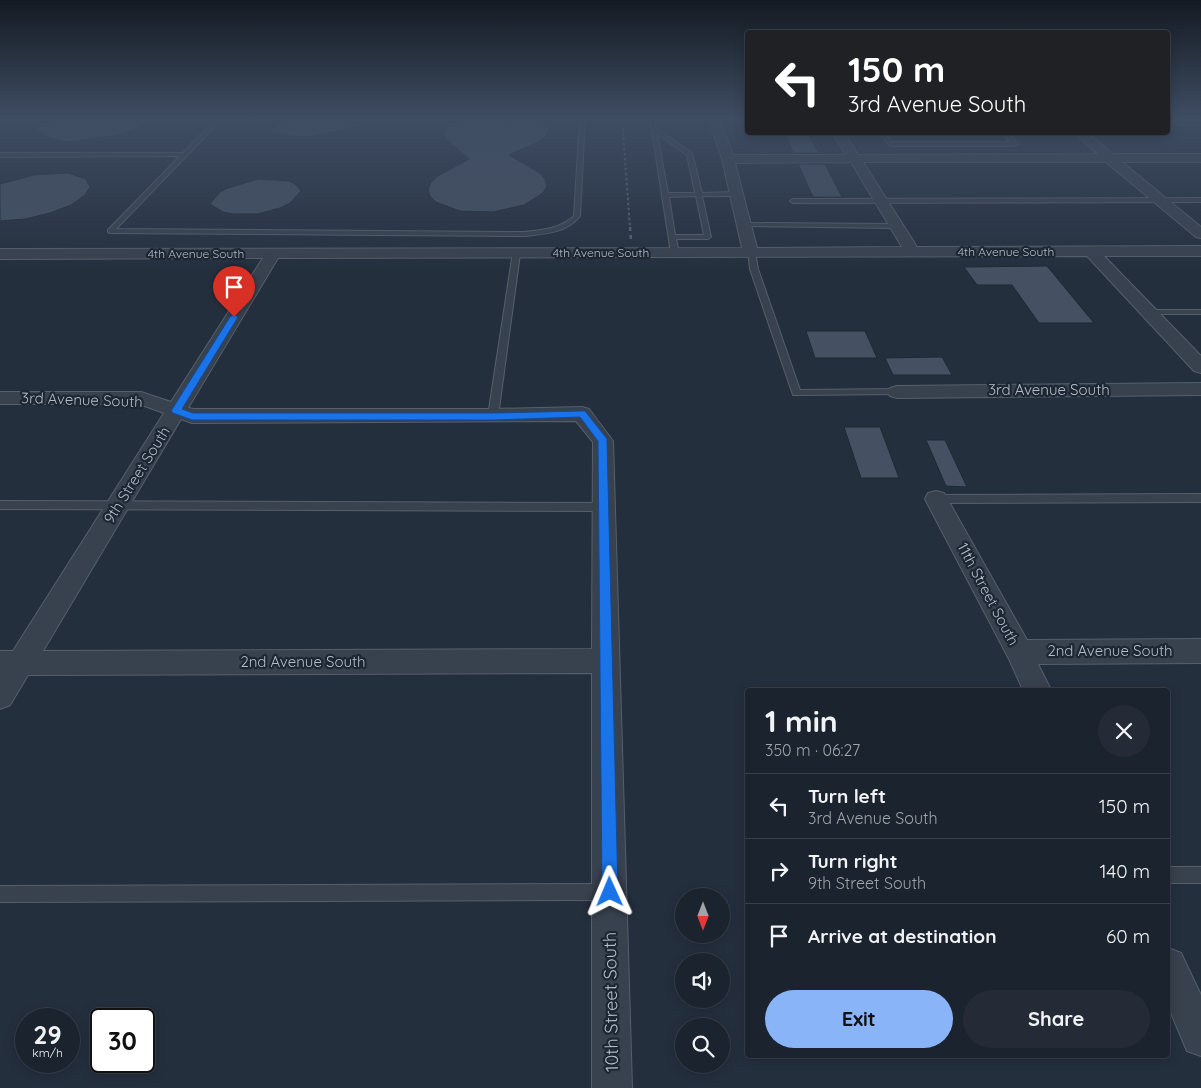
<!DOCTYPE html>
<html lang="en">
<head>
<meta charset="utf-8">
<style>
  :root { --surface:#1b232e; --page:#242b36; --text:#f1f3f6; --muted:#a0a4aa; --line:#39404a; --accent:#8ab4f8 }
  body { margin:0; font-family:Quicksand,sans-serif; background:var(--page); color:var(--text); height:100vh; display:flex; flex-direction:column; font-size:19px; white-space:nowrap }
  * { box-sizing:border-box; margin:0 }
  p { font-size:16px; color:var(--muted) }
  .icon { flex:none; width:28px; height:28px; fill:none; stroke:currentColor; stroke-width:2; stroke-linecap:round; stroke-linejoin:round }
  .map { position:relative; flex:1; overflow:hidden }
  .details { position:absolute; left:745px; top:688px; width:425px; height:370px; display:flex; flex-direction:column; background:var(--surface); border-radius:5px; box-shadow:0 2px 12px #0003,0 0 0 1px var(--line) }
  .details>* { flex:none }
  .banner { position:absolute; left:745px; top:30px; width:425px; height:105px; border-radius:5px; box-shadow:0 2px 12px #0003,0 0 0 1px var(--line); background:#202124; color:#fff; overflow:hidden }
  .needle { width:32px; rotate:180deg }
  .tools { position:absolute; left:675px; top:888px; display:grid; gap:10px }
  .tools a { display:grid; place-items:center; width:55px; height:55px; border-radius:50%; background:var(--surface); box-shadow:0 2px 12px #0003,0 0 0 1px var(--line); font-size:25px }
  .speed { position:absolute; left:15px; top:1008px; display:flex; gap:10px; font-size:25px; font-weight:700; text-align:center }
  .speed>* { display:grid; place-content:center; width:65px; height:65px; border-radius:50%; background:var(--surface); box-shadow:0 2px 12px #0003,0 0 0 1px var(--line); line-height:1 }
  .speed small { font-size:12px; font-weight:400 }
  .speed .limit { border:2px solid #111; border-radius:8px; background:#fff; color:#111 }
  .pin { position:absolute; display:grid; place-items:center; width:42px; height:42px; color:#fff; margin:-51px -21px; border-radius:50% 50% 50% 0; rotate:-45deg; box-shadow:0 0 5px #0007 }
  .pin .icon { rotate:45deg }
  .me { position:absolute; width:55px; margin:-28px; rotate:359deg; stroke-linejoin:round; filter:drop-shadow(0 0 4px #0008) }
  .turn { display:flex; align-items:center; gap:18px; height:105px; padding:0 20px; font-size:22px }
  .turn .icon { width:65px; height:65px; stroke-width:2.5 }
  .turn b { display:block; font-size:35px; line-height:42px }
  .round { display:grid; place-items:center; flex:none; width:52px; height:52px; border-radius:26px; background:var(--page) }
  .head { display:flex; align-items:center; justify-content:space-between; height:85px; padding:0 20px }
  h1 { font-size:30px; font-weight:700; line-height:38px }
  .action { display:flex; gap:10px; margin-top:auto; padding:10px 20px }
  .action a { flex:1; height:58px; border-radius:30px; background:var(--accent); color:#111; font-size:20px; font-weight:700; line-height:58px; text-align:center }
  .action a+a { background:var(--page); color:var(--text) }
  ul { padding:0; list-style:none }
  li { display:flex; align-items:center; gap:15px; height:65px; padding:0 20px; border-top:1px solid var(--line) }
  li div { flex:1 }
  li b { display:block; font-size:19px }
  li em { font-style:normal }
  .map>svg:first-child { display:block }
  .building { fill:#455162; stroke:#1f2835 }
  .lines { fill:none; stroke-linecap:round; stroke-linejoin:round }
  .service-casing { stroke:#565f6c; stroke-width:2 }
  .minor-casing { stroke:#565f6c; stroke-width:2 }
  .service { fill:#38414e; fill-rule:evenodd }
  .minor { fill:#38414e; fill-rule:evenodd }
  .rail-far1 { stroke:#5a6575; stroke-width:2; stroke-dasharray:2.5 2.5; stroke-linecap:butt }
  .rail { stroke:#5a6575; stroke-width:2.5; stroke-dasharray:4 4; stroke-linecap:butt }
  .route { fill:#1a73e8; stroke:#114b97 }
  .labels { text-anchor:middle; stroke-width:4.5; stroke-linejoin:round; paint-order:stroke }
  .far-street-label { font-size:12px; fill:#b4bcc9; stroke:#1d2633 }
  .street-label { font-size:15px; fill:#b4bcc9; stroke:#1d2633 }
  .near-street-label { font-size:18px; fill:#b4bcc9; stroke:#1d2633 }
</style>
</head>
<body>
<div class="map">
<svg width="1201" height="1088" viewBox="0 0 1201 1088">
  <rect width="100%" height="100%" fill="#242f3e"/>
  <g class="building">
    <path d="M54 118H160L161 120 118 135 69 142 49 138 35 129Z"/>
    <path d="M290 118H365L366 125 309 137 290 136 267 131Z"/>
    <path d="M467 118H534L542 122 549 129 545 137 538 142 509 155 540 173 545 179 547 186 543 193 524 205 493 212 460 211 436 202 430 196 428 189 431 182 438 176 469 159 446 139 444 134 446 128 452 123Z"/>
    <path d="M785 132H807L819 153H793Z"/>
    <path d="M798 164H825L842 197H813Z"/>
    <path d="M68 173 86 179 90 187 85 195 71 205 50 213 25 219 0 221V184L34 175Z"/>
    <path d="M258 179 289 181 295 184 301 191 290 203 280 208 257 214H233L223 212 210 204 218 194 225 189Z"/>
    <path d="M1047 266 1094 323H1039L1012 285H977L964 267Z"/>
    <path d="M806 331H865L877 358H815Z"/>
    <path d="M942 357 952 375H893L885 358Z"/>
    <path d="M844 427H880L899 478H861Z"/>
    <path d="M926 440H945L967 487 946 486Z"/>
  </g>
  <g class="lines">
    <defs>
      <g id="service">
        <path d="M217 118H223L116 229 524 232C542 230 560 229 574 216L580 118H585L580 216C566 233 545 234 524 236L110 233 108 232V230L180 156 0 157V153H183Z"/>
        <path d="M650 118H655L656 128 692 153 702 193 737 192 740 194 737 196H702L711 237 708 239H676L679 253 675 255 671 253ZM657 134 687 155 695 193H668ZM696 196 704 235H675L669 197Z"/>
        <path d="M1201 121V125L1168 124V121Z"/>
        <path d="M879 132H884L892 142H1010L1001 132H1007L1018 144 1015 146H890Z"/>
        <path d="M1201 198V202L793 203 790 201 793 199Z"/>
        <path d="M744 223 896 224 899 226 896 228 742 226 741 225Z"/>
        <path d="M748 251 755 253 758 269 800 390 897 389 900 390V394L793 395 750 269Z"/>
        <path d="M513 252 520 254 498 416 493 419 488 416Z"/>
        <path d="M1146 310H1201V314H1149L1145 312Z"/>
        <path d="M1201 494V502L936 503 931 499 936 495Z"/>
        <path d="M0 501 604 503 609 507 604 511 0 509Z"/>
        <rect x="1168" y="867" width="33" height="16"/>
        <path d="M606 884 612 886 614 892 612 898 606 900 0 902V886Z"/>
      </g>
      <g id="minor">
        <path d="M708 118H719L733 155H846L832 132H844L858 155 1098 154 1073 132H1086L1113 154H1201V162H1122L1201 227V238L1196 237 1106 162H863L917 247 1201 246V256H1104L1201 356V373L1194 371 1087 256 278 258 188 408 194 409H493L582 407 589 409 613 441 632 1088H592V673L28 675 10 705 0 709V651H13L164 413 139 404H0V392H141L171 402 263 258 0 259V249L742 248 722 159ZM851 162 902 247 757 248 735 163ZM181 419 192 423 576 421 593 442 592 649 43 651Z"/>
        <path d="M1201 383V395L897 398 890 396 887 392 890 388 897 386Z"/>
        <path d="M936 491 944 493 1027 640 1201 639V663L1038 664 1051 690H1023L1009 659 925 499 928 493Z"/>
        <path d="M1168 948 1181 953 1201 995V1056L1187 1051 1168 1006Z"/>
      </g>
    </defs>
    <use href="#service" class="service-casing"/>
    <use href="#minor" class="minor-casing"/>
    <use href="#service" class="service"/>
    <use href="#minor" class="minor"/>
    <path class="rail-far1" d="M622 118 630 228"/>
    <path class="rail" d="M630 227 631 240"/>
  </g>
  <linearGradient id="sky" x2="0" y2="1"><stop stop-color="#141a22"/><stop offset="0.44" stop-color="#3f4d63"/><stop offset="1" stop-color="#3f4d63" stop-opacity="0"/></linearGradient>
  <rect width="1201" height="270" fill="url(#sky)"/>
  <path class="route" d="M234 314 238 317 182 409 193 413H494L582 411H585L607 439 618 892 616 898 610 900 604 898 602 892 598 441 580 417 494 420H192L173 413 171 411 230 317Z"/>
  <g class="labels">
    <g class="far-street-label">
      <text x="1006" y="256">4th Avenue South</text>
      <text x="601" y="257">4th Avenue South</text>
      <text x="196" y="258">4th Avenue South</text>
    </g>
    <g class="street-label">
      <text x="1049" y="395">3rd Avenue South</text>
      <text transform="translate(82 400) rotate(2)" y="5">3rd Avenue South</text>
      <text transform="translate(137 475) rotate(-58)" y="5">9th Street South</text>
      <text transform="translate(988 594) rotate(62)" y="5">11th Street South</text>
      <text x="1110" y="656">2nd Avenue South</text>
      <text x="303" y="667">2nd Avenue South</text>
    </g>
    <g class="near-street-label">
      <text transform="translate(611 1002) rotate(-91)" y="6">10th Street South</text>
    </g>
  </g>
</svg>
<div class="tools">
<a><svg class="needle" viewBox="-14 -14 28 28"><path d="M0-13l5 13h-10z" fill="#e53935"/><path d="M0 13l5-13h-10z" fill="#a0a4aa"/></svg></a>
<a><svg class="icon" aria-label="sound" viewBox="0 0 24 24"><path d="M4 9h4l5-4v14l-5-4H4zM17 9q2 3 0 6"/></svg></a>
<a><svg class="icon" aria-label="search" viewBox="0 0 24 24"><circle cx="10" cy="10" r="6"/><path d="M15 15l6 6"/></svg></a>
</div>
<div class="speed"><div>29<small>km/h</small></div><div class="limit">30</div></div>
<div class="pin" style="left:234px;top:317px;background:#d93025"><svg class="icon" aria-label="arrive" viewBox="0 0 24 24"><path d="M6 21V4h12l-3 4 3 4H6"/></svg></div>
<svg class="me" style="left:610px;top:892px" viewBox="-20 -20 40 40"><path d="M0-17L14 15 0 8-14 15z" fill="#1a73e8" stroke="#fff" stroke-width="4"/></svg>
<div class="banner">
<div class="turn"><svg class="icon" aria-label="left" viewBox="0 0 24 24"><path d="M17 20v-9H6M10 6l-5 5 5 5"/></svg><div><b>150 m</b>3rd Avenue South</div></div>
</div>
<section class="details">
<div class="head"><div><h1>1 min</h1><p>350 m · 06:27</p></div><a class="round"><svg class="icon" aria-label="close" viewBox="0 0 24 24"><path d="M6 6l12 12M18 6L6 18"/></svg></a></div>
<ul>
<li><svg class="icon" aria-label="left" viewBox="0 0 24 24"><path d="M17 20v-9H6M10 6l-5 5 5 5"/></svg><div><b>Turn left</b><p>3rd Avenue South</p></div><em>150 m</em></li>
<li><svg class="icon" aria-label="right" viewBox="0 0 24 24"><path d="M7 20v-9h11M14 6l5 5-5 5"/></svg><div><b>Turn right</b><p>9th Street South</p></div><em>140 m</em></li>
<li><svg class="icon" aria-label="arrive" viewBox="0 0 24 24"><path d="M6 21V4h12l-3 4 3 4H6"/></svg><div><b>Arrive at destination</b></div><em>60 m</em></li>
</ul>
<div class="action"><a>Exit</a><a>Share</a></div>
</section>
</div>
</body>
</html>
